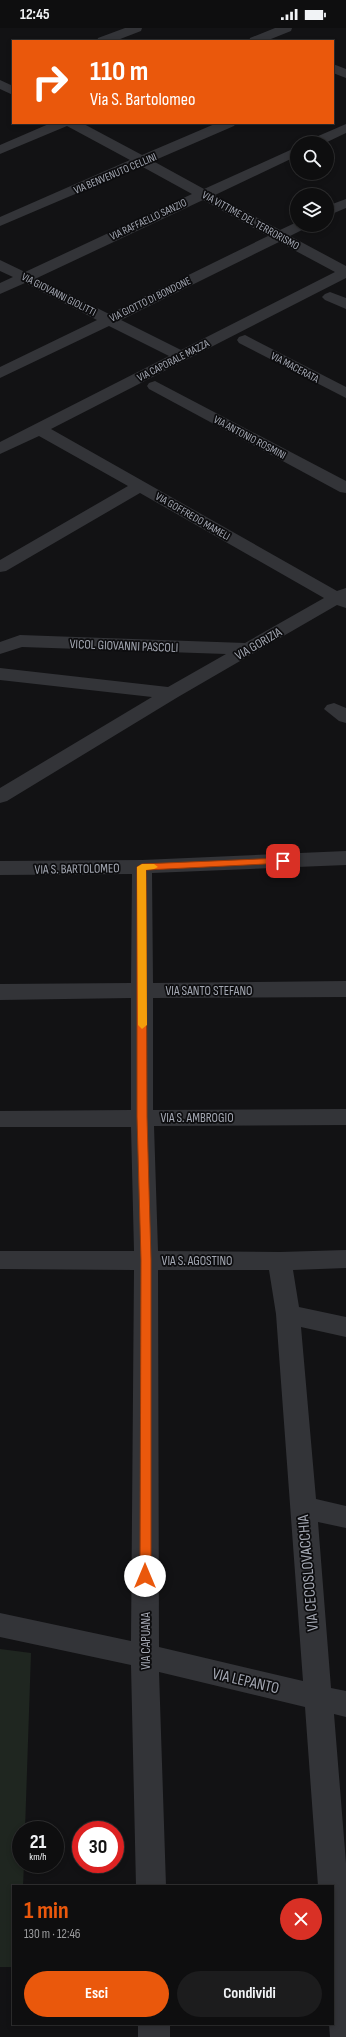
<!DOCTYPE html>
<html lang="it">
<head>
<meta charset="utf-8">
<style>
  :root { --surface:#0e0e0f; --page:#1c1c1d; --text:#f1f3f6; --muted:#9b9c9e; --line:#2e2e2f; --accent:#ea580c }
  body { margin:0; font-family:"Sofia Sans Condensed",sans-serif; background:var(--page); color:var(--text); height:100vh; display:flex; flex-direction:column; font-size:15px; white-space:nowrap }
  * { box-sizing:border-box; margin:0 }
  p { font-size:13px; color:var(--muted) }
  .icon { flex:none; width:22px; height:22px; fill:none; stroke:currentColor; stroke-width:2; stroke-linecap:round; stroke-linejoin:round }
  .map { position:relative; flex:1; overflow:hidden }
  .details { position:absolute; left:12px; top:1857px; width:322px; height:140px; display:flex; flex-direction:column; background:var(--surface); border-radius:0px; box-shadow:0 2px 6px #0003,0 0 0 1px var(--line) }
  .details>* { flex:none }
  .hud { position:absolute; left:12px; top:12px; width:322px; height:84px; border-radius:0px; box-shadow:0 2px 6px #0003,0 0 0 1px var(--line); background:#ea580c; color:#fff; overflow:hidden }
  .fabs { position:absolute; left:290px; top:108px; display:grid; gap:8px }
  .fabs a { display:grid; place-items:center; width:44px; height:44px; border-radius:50%; background:var(--surface); box-shadow:0 2px 6px #0003,0 0 0 1px var(--line); font-size:20px }
  .speed { position:absolute; left:12px; top:1793px; display:flex; gap:8px; font-size:20px; font-weight:700; text-align:center }
  .speed>* { display:grid; place-content:center; width:52px; height:52px; border-radius:50%; background:var(--surface); box-shadow:0 2px 6px #0003,0 0 0 1px var(--line); line-height:1 }
  .speed small { font-size:10px; font-weight:400 }
  .speed .limit { border:6px solid #d22; background:#fff; color:#111 }
  .pin { position:absolute; display:grid; place-items:center; width:34px; height:34px; color:#fff; margin:-17px; border-radius:8px; box-shadow:0 2px 6px #0006 }
  .me { position:absolute; width:44px; margin:-22px; rotate:0deg; stroke-linejoin:round; filter:drop-shadow(0 0 3px #0008) }
  .turn { display:flex; align-items:center; gap:14px; height:84px; padding:0 12px; font-size:18px }
  .turn .icon { width:52px; height:52px; stroke-width:2.5 }
  .turn b { display:block; font-size:28px; line-height:34px }
  .round { display:grid; place-items:center; flex:none; width:42px; height:42px; border-radius:21px; background:var(--page) }
  .headline { display:flex; align-items:center; justify-content:space-between; height:68px; padding:0 12px }
  h1 { font-size:24px; font-weight:700; line-height:30px; color:var(--accent) }
  .cta { display:flex; gap:8px; margin-top:auto; padding:8px 12px }
  .cta a { flex:1; height:46px; border-radius:24px; background:var(--accent); color:#fff; font-size:16px; font-weight:700; line-height:46px; text-align:center }
  .cta a+a { background:var(--page); color:var(--text) }
  .status { display:flex; justify-content:space-between; align-items:center; height:28px; padding:0 20px; background:var(--surface); direction:ltr }
  .status svg { height:11px; fill:currentColor }
  .map>svg:first-child { display:block }
  .green { fill:#1f2620 }
  .lines { fill:none; stroke-linecap:round; stroke-linejoin:round }
  .street { fill:#333438; fill-rule:evenodd }
  .route { fill:#ea580c; stroke:#983908 }
  .slow { fill:#f59e0b }
  .labels { text-anchor:middle; stroke-width:3.5; stroke-linejoin:round; paint-order:stroke }
  .far-street-label { font-size:11px; fill:#a4a8b3; stroke:#0d0d0f }
  .street-label { font-size:13px; fill:#a4a8b3; stroke:#0d0d0f }
  .near-street-label { font-size:16px; fill:#a4a8b3; stroke:#0d0d0f }
</style>
</head>
<body>
<div class="status"><b>12:45</b><svg viewBox="0 0 49 12"><path d="M0 12V9h3v3zM5 12V6h3v6zM10 12V3h3v9zM15 12V0h3v12zM26 1h20v11H26zM47 4h2v5h-2z"/></svg></div>
<div class="map">
<svg width="346" height="2009" viewBox="0 0 346 2009">
  <rect width="100%" height="100%" fill="#121214"/>
  <path class="green" d="M0 1621 31 1625 25 1802H21V1836H24L23 1858H13V1939H0Z"/>
  <g class="lines">
    <g class="street">
      <path d="M125 0H142L141 3 115 13H97L98 10Z"/>
      <path d="M275 0H292L291 3 266 13H249L250 10Z"/>
      <path d="M333 36 346 41V50L333 45Z"/>
      <path d="M0 52 13 58V67L0 61Z"/>
      <path d="M51 95H82L142 127 217 95H236L234 98 153 133 204 161 297 119V128L215 167 280 202 297 194V197H308L306 200 290 208 346 238V250L51 401 337 563 346 560V580L337 577 178 669 7 773 0 775V760L152 669 0 652V640L168 659 226 626 22 619 0 626V614L20 607 245 615 324 570 140 465 6 543 0 544V532L128 458 39 408 0 426V414L169 328 109 298 0 350V339L97 292 25 255 0 266V255L13 249 0 243V232L25 244 192 166 141 138 0 198V189L130 132 67 98 0 126V117ZM203 172 268 208 109 286 37 250ZM279 214 335 244 181 322 121 292Z"/>
      <path d="M346 96V105L325 115H307L309 112Z"/>
      <path d="M346 171V180L327 188V178Z"/>
      <path d="M330 264 346 270V281L325 272 322 269 325 266Z"/>
      <path d="M245 307 346 359V370L239 315 237 312 239 309Z"/>
      <path d="M155 353 346 453V465L340 464 149 361 147 358 149 355Z"/>
      <path d="M334 675 346 680V695L339 693 324 681 327 677Z"/>
      <path d="M346 823V837L152 845 153 955 346 953V969L153 970V1082L346 1081V1097L154 1098 158 1223 280 1224 346 1222V1240L293 1242 299 1279 346 1289V1309L301 1299 316 1471 346 1478V1500L318 1494 331 1660 346 1663V1689L334 1686 346 1835V2009H330L329 1996H333V1858H318L305 1679 159 1644 166 1858H136L131 1637 0 1609V1585L131 1613 134 1242 0 1241V1223H134L131 1099H0V1083L131 1082V970L0 972V956L131 955 132 846 0 847V833L142 832ZM158 1242H269L276 1286 303 1653 159 1619Z"/>
      <rect x="138" y="1996" width="32" height="13"/>
    </g>
  </g>
  <path class="route" d="M283 830 287 833 286 835 146 842 147 1089 151 1232V1548L149 1552H141L140 1548 141 1232 137 1089V839L142 836Z"/>
  <path class="slow" d="M142 836H154L158 839 154 841 146 842 147 997 142 1001 138 997 137 839Z"/>
  <g class="labels">
    <g class="far-street-label">
      <text transform="translate(115 145) rotate(-23)" y="4">VIA BENVENUTO CELLINI</text>
      <text transform="translate(148 191) rotate(-25)" y="4">VIA RAFFAELLO SANZIO</text>
      <text transform="translate(251 192) rotate(29)" y="4">VIA VITTIME DEL TERRORISMO</text>
      <text transform="translate(59 266) rotate(27)" y="4">VIA GIOVANNI GIOLITTI</text>
      <text transform="translate(150 271) rotate(-26)" y="4">VIA GIOTTO DI BONDONE</text>
      <text transform="translate(173 332) rotate(-27)" y="4">VIA CAPORALE MAZZA</text>
      <text transform="translate(295 339) rotate(28)" y="4">VIA MACERATA</text>
      <text transform="translate(250 409) rotate(28)" y="4">VIA ANTONIO ROSMINI</text>
      <text transform="translate(193 488) rotate(30)" y="4">VIA GOFFREDO MAMELI</text>
    </g>
    <g class="street-label">
      <text transform="translate(258 615) rotate(-30)" y="5">VIA GORIZIA</text>
      <text transform="translate(124 617) rotate(2)" y="5">VICOL GIOVANNI PASCOLI</text>
      <text transform="translate(77 840) rotate(-1)" y="5">VIA S. BARTOLOMEO</text>
      <text x="209" y="967">VIA SANTO STEFANO</text>
      <text x="197" y="1094">VIA S. AMBROGIO</text>
      <text x="197" y="1237">VIA S. AGOSTINO</text>
      <text transform="translate(145 1613) rotate(-90)" y="5">VIA CAPUANA</text>
    </g>
    <g class="near-street-label">
      <text transform="translate(307 1545) rotate(-95)" y="6">VIA CECOSLOVACCHIA</text>
      <text transform="translate(246 1652) rotate(13)" y="6">VIA LEPANTO</text>
    </g>
  </g>
</svg>
<div class="fabs">
<a><svg class="icon" aria-label="search" viewBox="0 0 24 24"><circle cx="10" cy="10" r="6"/><path d="M15 15l6 6"/></svg></a>
<a><svg class="icon" aria-label="layers" viewBox="0 0 24 24"><path d="M12 4l9 5-9 5-9-5zM3 14l9 5 9-5"/></svg></a>
</div>
<div class="speed"><div>21<small>km/h</small></div><div class="limit">30</div></div>
<div class="pin" style="left:283px;top:833px;background:#d93025"><svg class="icon" aria-label="arrive" viewBox="0 0 24 24"><path d="M6 21V4h12l-3 4 3 4H6"/></svg></div>
<svg class="me" style="left:145px;top:1548px" viewBox="-20 -20 40 40"><circle r="19" fill="#fff"/><path d="M0-13L10 11 0 6-10 11z" fill="#ea580c"/></svg>
<div class="hud">
<div class="turn"><svg class="icon" aria-label="right" viewBox="0 0 24 24"><path d="M7 20v-9h11M14 6l5 5-5 5"/></svg><div><b>110 m</b>Via S. Bartolomeo</div></div>
</div>
<section class="details">
<div class="headline"><div><h1>1 min</h1><p>130 m · 12:46</p></div><a class="round" style="background:#d93025;color:#fff"><svg class="icon" aria-label="close" viewBox="0 0 24 24"><path d="M6 6l12 12M18 6L6 18"/></svg></a></div>
<div class="cta"><a>Esci</a><a>Condividi</a></div>
</section>
</div>
</body>
</html>
